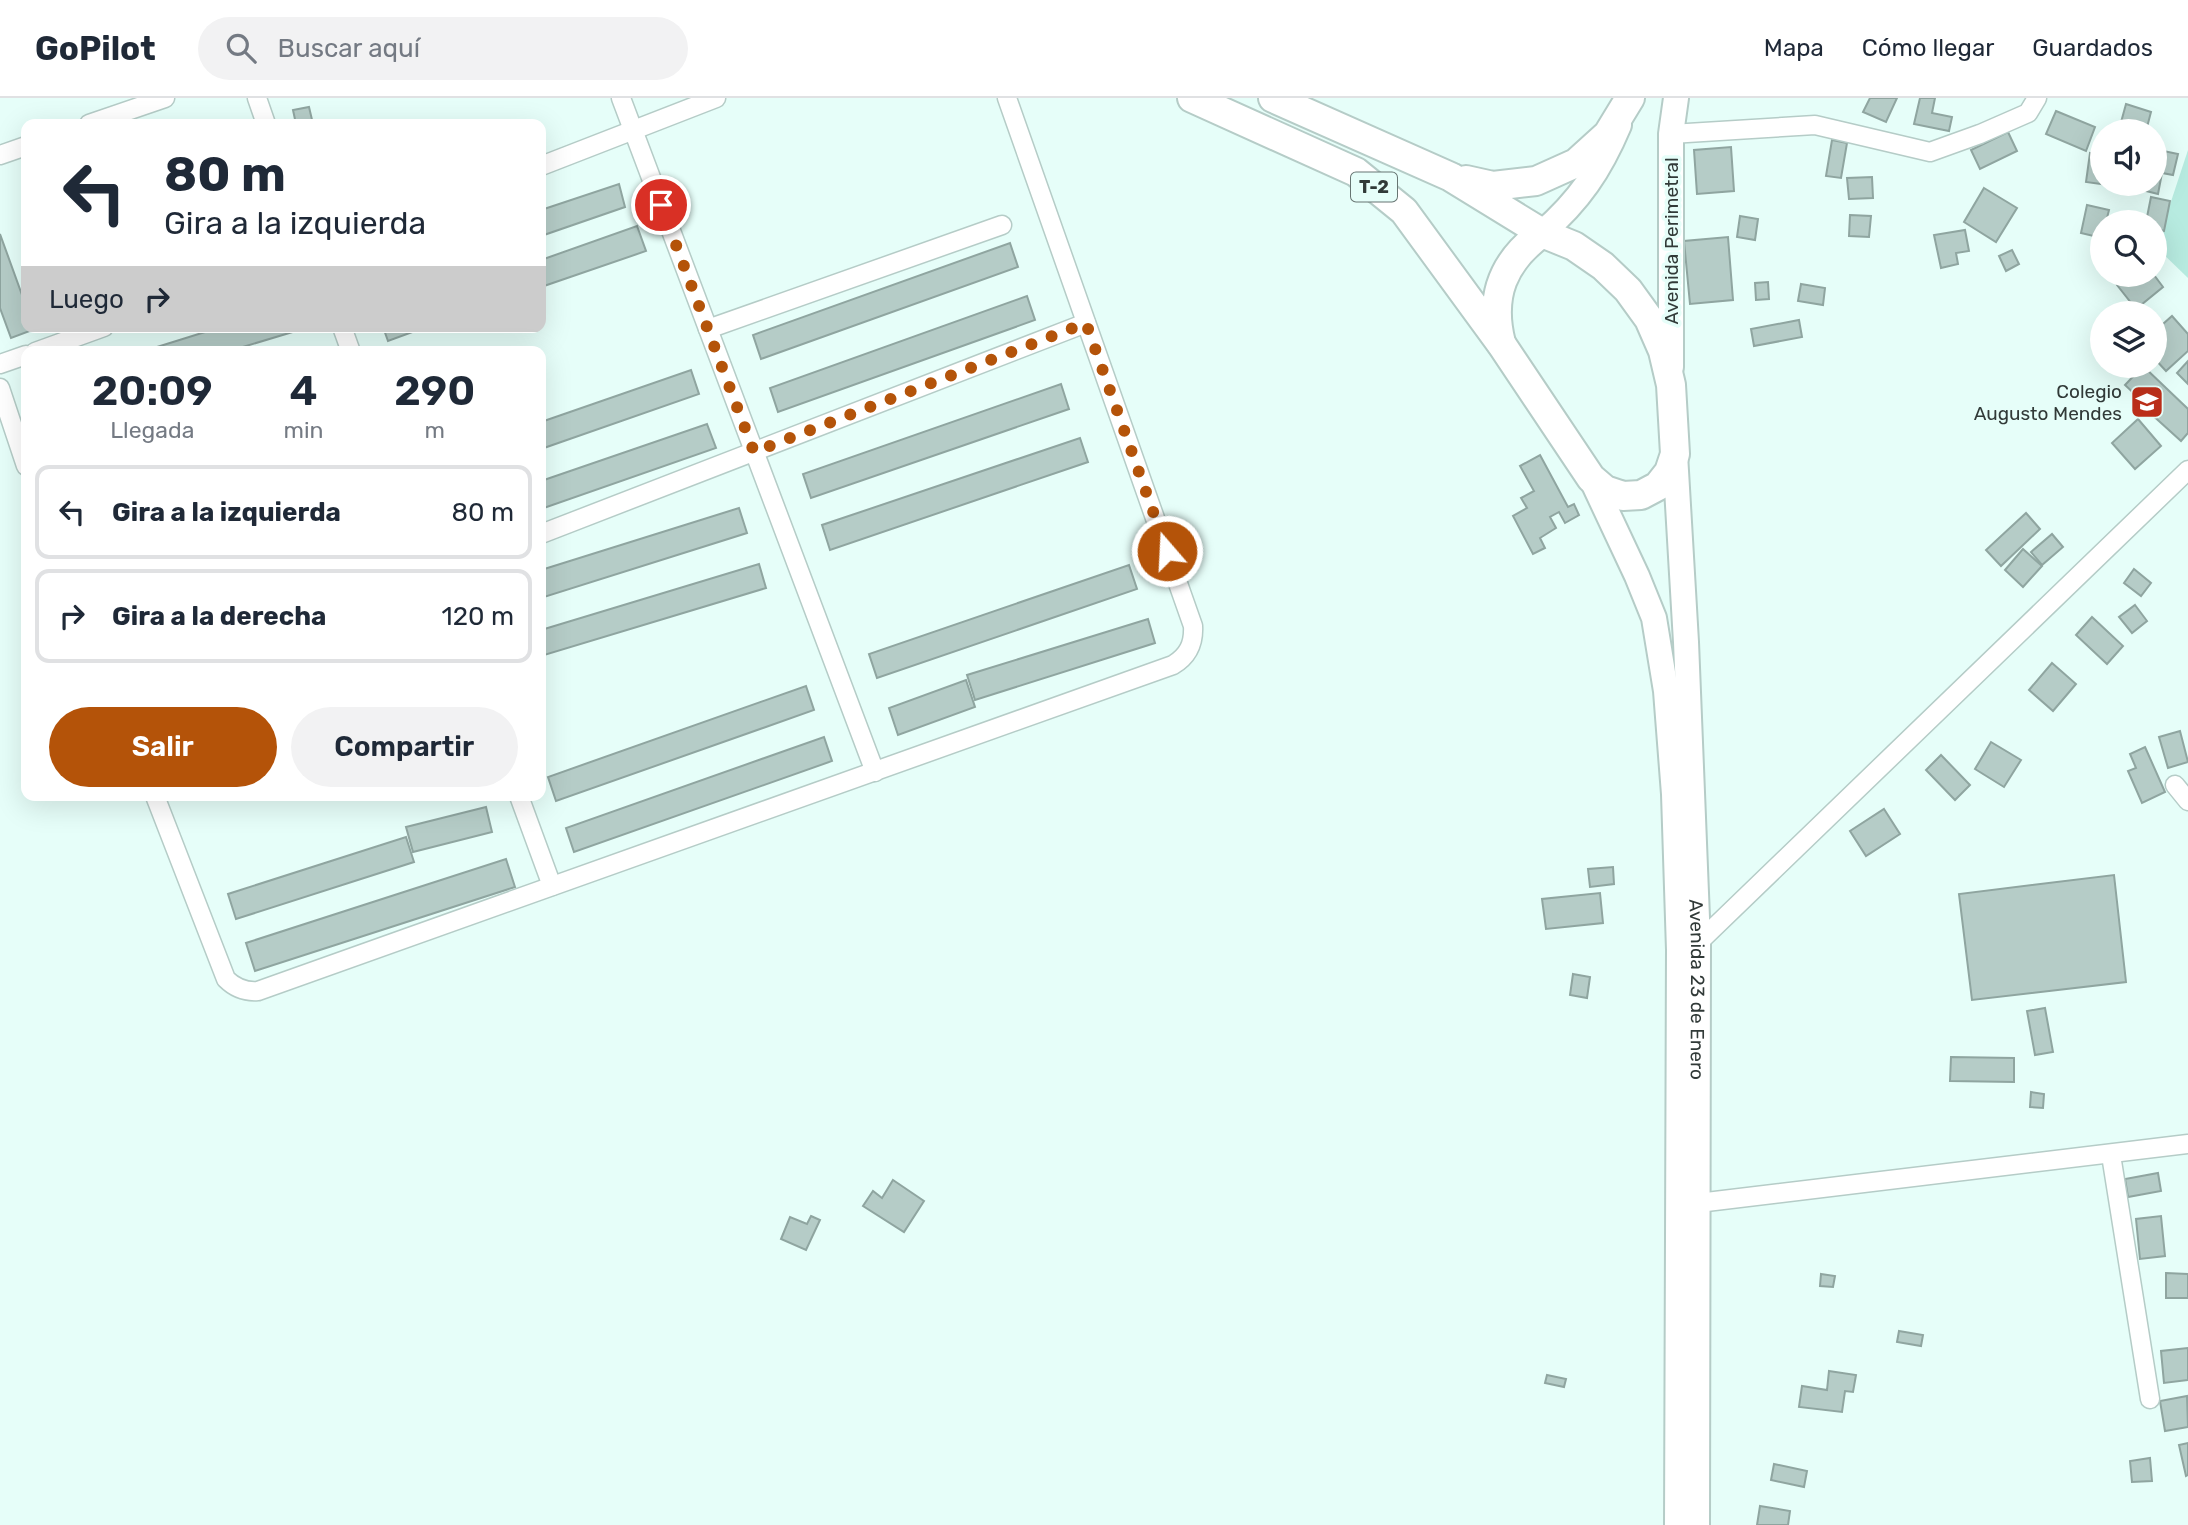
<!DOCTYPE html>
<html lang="es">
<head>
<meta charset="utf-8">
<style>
  :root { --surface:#fff; --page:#f2f2f3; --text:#1f2937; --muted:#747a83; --line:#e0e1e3; --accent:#b45309 }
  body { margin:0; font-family:Rubik,sans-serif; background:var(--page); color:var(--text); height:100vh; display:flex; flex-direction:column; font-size:26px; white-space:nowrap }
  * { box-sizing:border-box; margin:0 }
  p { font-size:23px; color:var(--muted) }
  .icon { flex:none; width:38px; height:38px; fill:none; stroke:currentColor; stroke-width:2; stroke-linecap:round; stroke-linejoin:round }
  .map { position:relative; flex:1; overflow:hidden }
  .sheet { position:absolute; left:21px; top:248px; width:525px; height:455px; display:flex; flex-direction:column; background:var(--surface); border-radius:14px; box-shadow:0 7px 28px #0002 }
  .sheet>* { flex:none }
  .guide { position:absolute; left:21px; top:21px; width:525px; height:214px; border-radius:14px; box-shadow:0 7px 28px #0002; background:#fff; color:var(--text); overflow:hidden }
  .fabs { position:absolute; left:2090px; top:21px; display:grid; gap:14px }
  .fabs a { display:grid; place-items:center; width:77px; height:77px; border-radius:50%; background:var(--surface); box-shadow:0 7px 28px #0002; font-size:35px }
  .pin { position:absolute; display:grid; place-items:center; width:60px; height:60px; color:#fff; margin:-30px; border:4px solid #fff; border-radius:50%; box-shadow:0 2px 7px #0007 }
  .me { position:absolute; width:77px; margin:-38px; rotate:341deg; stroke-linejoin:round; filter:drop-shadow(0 0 5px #0008) }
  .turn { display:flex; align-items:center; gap:24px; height:147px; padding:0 28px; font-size:32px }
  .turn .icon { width:91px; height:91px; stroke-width:2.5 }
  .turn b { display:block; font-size:49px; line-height:60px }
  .then { display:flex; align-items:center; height:66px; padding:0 28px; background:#0003; gap:14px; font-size:26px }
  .eta { display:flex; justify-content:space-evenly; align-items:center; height:119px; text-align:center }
  .eta b { font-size:42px; font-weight:600; line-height:49px }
  .primary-button { display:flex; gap:14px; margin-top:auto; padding:14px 28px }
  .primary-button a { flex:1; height:80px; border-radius:42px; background:var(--accent); color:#fff; font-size:28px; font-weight:600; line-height:80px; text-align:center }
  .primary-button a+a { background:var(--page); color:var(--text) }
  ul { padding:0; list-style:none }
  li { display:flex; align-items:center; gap:21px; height:94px; margin:0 14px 10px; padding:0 14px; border:4px solid var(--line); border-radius:14px }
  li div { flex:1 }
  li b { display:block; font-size:26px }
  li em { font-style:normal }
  header { display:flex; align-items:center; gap:42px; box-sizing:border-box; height:98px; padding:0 35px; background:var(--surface); border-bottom:2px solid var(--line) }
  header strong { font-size:33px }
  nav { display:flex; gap:38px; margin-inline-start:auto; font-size:24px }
  .search { width:490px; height:63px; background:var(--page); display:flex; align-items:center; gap:18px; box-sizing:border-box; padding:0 24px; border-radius:38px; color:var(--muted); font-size:26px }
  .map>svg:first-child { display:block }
  .green { fill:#b7ebe0 }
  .building { fill:#b5ccc7; stroke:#8fa5a0; stroke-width:2 }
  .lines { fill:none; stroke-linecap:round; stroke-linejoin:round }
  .minor-casing { stroke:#b5ccc7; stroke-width:21 }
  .secondary-casing { stroke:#b5ccc7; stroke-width:28 }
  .trunk-casing { stroke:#b5ccc7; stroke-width:32 }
  .minor { stroke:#fff; stroke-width:18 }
  .secondary { stroke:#fff; stroke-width:24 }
  .trunk { stroke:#fff; stroke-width:28 }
  .route { stroke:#b45309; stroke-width:12; stroke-dasharray:0 21.6 }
  .labels { text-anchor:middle; stroke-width:7; stroke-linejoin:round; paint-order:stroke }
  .shield { fill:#e6fef9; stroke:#677572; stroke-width:2 }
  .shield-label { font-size:18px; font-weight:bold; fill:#313a38 }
  .street-label { font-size:19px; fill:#313a38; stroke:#e6fef9 }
  .poi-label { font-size:19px; fill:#313a38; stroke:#e6fef9; text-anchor:end }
</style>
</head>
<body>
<header>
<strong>GoPilot</strong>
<div class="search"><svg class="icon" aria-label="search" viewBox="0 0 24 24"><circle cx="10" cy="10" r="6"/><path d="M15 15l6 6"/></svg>Buscar aquí</div>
<nav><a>Mapa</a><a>Cómo llegar</a><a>Guardados</a></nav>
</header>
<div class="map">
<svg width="2188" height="1427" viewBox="0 0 2188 1427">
  <rect width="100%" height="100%" fill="#e6fef9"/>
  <path class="green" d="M2188 52V180L2156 149Z"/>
  <g class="building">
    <path d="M1870 0H1897L1886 24 1863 14Z"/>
    <path d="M1920 0H1935L1932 15 1952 19 1949 33 1914 26Z"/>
    <path d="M2126 6 2151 14 2146 33 2120 28Z"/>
    <path d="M309 9 313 26H296L293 12Z"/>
    <path d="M2056 13 2095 29 2086 53 2046 36Z"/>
    <path d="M2008 34 2017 53 1980 71 1971 52Z"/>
    <path d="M1832 42 1847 45 1841 80 1826 78Z"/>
    <path d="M1731 49 1734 93 1697 96 1694 52Z"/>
    <path d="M2154 51 2178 56 2173 77 2162 75 2158 96 2138 91 2139 86H2154Z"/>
    <path d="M2090 55 2102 57V86L2108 87 2086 84Z"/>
    <path d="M1872 79 1873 100 1849 101 1847 80Z"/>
    <path d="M619 86 625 109 541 138V112Z"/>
    <path d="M1984 90 2017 110 1996 144 1964 124Z"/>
    <path d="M2151 99 2170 103 2164 133 2154 130V124H2146Z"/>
    <path d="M2087 107 2109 112 2106 124H2102V140L2081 135Z"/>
    <path d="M1850 117 1871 118 1869 139 1849 138Z"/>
    <path d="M1740 118 1758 121 1755 142 1737 139Z"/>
    <path d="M637 128 646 153 541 189V162Z"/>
    <path d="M1965 132 1969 153 1956 155 1958 166 1941 170 1934 137Z"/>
    <path d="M0 136 26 208V229H34L35 231 11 240 0 210Z"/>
    <path d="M1728 139 1733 202 1690 206 1684 143Z"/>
    <path d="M1010 145 1018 169 761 261 753 237Z"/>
    <path d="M2012 152 2019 166 2006 173 1999 158Z"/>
    <path d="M2130 177H2154L2163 189 2136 211 2117 187Z"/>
    <path d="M1768 184 1769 201 1756 202 1755 185Z"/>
    <path d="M1801 186 1825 190 1823 207 1798 203Z"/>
    <path d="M1027 198 1035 222 778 314 770 290Z"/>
    <path d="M2172 218 2188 236V253L2166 273 2154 260V234Z"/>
    <path d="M1799 222 1802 239 1754 248 1751 231Z"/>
    <path d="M221 229H306V230L226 254H141Z"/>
    <path d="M383 229H426L388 243Z"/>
    <path d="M2188 263V286L2177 275Z"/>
    <path d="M2143 268 2188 311V335L2181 343 2138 304 2140 301 2125 287Z"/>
    <path d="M691 272 699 296 541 351V324Z"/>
    <path d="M1061 286 1069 311 811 400 803 376Z"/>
    <path d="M2138 321 2161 348 2135 371 2112 345Z"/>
    <path d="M707 326 716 350 541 411V383Z"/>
    <path d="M1080 340 1088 364 830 452 822 427Z"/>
    <path d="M1540 357 1568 409 1574 406 1579 417 1565 425 1559 414 1550 419 1556 430 1540 440 1545 450 1533 456 1513 418 1527 410 1521 400 1534 393 1520 368Z"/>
    <path d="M739 410 747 435 541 500V472Z"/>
    <path d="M2026 415 2040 431 2001 468 1986 452Z"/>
    <path d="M2052 436 2063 449 2042 467 2031 454Z"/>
    <path d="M2023 451 2042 468 2023 489 2005 472Z"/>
    <path d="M759 466 766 490 541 558V532Z"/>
    <path d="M1129 467 1137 491 877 580 869 556Z"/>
    <path d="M2134 471 2151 485 2141 498 2124 485Z"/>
    <path d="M2135 507 2147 523 2132 535 2119 519Z"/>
    <path d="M2092 519 2123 548 2107 566 2076 537Z"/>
    <path d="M1148 521 1155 545 975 602 967 577Z"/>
    <path d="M2052 565 2076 586 2053 613 2029 592Z"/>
    <path d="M966 582 975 609 898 637 889 610Z"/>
    <path d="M806 588 814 612 556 703 548 679Z"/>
    <path d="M2180 633 2188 664 2168 670 2159 639Z"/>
    <path d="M824 639 832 663 574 754 566 730Z"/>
    <path d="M1991 644 2021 662 2004 689 1975 671Z"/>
    <path d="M2145 649 2165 694 2142 705 2128 673 2136 670 2130 656Z"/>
    <path d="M1941 657 1970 687 1955 702 1926 672Z"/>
    <path d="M486 709 492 734 413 754 406 729Z"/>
    <path d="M1884 711 1900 736 1866 758 1850 733Z"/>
    <path d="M406 739 414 764 236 821 228 796Z"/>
    <path d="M506 761 515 789 255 873 246 845Z"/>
    <path d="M1613 769 1614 786 1590 789 1588 771Z"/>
    <path d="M2114 777 2126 884 1972 902 1959 796Z"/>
    <path d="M1600 795 1603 825 1546 831 1542 801Z"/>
    <path d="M1573 876 1590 879 1587 900 1570 897Z"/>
    <path d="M2045 910 2053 954 2035 957 2027 913Z"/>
    <path d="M1951 959 2014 960V984L1950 983Z"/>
    <path d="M2031 994 2044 996 2043 1010 2030 1009Z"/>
    <path d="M2158 1075 2161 1093 2128 1099 2125 1081Z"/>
    <path d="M893 1082 924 1103 904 1134 863 1108 873 1093 882 1100Z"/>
    <path d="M811 1118 820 1122 806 1152 781 1141 790 1119 807 1126Z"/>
    <path d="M2161 1118 2165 1158 2140 1161 2136 1121Z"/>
    <path d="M2166 1175 2188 1176V1200H2166Z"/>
    <path d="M1821 1176 1835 1178 1833 1189 1820 1188Z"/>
    <path d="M1899 1233 1923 1237 1921 1248 1897 1244Z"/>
    <path d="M2188 1250V1282L2164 1285 2161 1253Z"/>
    <path d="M1829 1273 1856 1277 1853 1294 1845 1293 1842 1314 1799 1309 1802 1288 1827 1292Z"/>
    <path d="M1547 1277 1566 1281 1564 1289 1545 1285Z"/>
    <path d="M2187 1298 2188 1329 2165 1333 2160 1303Z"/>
    <path d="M2188 1345V1377L2186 1378 2179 1347Z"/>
    <path d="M2150 1360 2152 1383 2132 1384 2130 1363Z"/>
    <path d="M1774 1366 1807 1373 1804 1389 1771 1382Z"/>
    <path d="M1760 1408 1790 1413 1788 1427H1757Z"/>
  </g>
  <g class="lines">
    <defs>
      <g id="minor">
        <path d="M257 0 266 26"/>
        <path d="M621 0 875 674"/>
        <path d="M89 26 165 0"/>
        <path d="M1671 36 1815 27 1930 54 1980 36 2028 15 2037 0"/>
        <path d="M0 57 26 48"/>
        <path d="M541 68 716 0"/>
        <path d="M342 229 351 254"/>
        <path d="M708 231 1002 127"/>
        <path d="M35 254 104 229"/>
        <path d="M0 266 26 257"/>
        <path d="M0 290 26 368"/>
        <path d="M541 436 1086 225"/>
        <path d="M2175 687 2188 703"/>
        <path d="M155 698 226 881C235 890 245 894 258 893L1173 567C1188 558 1194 546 1193 528L1007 0"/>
        <path d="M519 698 552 788"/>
        <path d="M1698 845 2188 372"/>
        <path d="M2111 1057 2150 1301"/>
        <path d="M1698 1105 2188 1046"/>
      </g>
      <g id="secondary">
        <path d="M1542 135C1579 103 1600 72 1619 27"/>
        <path d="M1671 269V36L1676 0"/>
        <path id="s1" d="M1675 356 1686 544 1698 845 1697 1427"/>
        <path d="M1591 380 1637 478 1654 520 1666 593 1674 696 1679 852 1677 1427"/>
      </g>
      <g id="trunk">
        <path d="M1192 0 1356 74 1404 113 1502 247 1591 380 1605 392 1623 398 1641 397 1658 388 1669 374 1675 356 1671 287 1663 253 1649 221 1628 192 1603 168 1574 148 1542 135 1451 79 1273 0"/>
        <path d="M1466 82 1493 88 1536 83 1576 65 1608 36 1630 0"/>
        <path d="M1501 245C1489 198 1503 163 1542 135"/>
      </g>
    </defs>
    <use href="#minor" class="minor-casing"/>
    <use href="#secondary" class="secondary-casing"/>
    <use href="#trunk" class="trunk-casing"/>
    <use href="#minor" class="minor"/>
    <use href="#secondary" class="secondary"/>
    <use href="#trunk" class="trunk"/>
  </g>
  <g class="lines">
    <path class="route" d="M661 107 754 354 1086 225 1167 453"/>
  </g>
  <defs>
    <symbol id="school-square" viewBox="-11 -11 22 22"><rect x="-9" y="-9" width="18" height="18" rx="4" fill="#bb2e19" stroke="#e6fef9"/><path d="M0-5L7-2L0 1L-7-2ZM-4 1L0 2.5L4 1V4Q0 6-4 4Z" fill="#fff"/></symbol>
  </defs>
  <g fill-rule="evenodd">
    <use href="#school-square" x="2128" y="285" width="38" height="38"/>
  </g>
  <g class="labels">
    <rect class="shield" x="1351" y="74.5" width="46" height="29" rx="5"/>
    <g class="shield-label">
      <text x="1374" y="95">T-2</text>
    </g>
    <g class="street-label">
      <text transform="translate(1671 143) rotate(-90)" y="7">Avenida Perimetral</text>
      <text dy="7" stroke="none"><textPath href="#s1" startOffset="536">Avenida 23 de Enero</textPath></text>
    </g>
    <g class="poi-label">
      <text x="2122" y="300">Colegio<tspan x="2122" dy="22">Augusto Mendes</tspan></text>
    </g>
  </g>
</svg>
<div class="fabs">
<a><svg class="icon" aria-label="sound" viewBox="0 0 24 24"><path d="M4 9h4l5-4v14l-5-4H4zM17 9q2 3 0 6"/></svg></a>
<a><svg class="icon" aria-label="search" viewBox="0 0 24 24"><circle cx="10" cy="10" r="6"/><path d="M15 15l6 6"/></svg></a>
<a><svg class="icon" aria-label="layers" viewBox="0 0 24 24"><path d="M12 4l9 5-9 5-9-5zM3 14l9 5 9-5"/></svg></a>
</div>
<div class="pin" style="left:661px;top:107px;background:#d93025"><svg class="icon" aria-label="arrive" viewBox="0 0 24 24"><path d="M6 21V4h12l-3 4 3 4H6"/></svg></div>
<svg class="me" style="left:1167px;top:453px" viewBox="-20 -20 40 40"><circle r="17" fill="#b45309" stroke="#fff" stroke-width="3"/><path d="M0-11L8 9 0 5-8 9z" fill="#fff"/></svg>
<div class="guide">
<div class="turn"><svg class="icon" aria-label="left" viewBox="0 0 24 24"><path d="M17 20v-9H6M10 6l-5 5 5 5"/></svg><div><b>80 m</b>Gira a la izquierda</div></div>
<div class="then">Luego<svg class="icon" aria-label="right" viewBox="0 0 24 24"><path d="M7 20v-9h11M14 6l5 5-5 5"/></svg></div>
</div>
<section class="sheet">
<div class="eta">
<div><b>20:09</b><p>Llegada</p></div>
<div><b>4</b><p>min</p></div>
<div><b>290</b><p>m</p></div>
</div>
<ul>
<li><svg class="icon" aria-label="left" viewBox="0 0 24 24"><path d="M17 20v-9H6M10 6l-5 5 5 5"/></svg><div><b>Gira a la izquierda</b></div><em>80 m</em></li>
<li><svg class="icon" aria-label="right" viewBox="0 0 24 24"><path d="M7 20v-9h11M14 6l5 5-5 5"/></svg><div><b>Gira a la derecha</b></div><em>120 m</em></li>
</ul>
<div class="primary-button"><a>Salir</a><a>Compartir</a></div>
</section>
</div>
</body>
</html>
